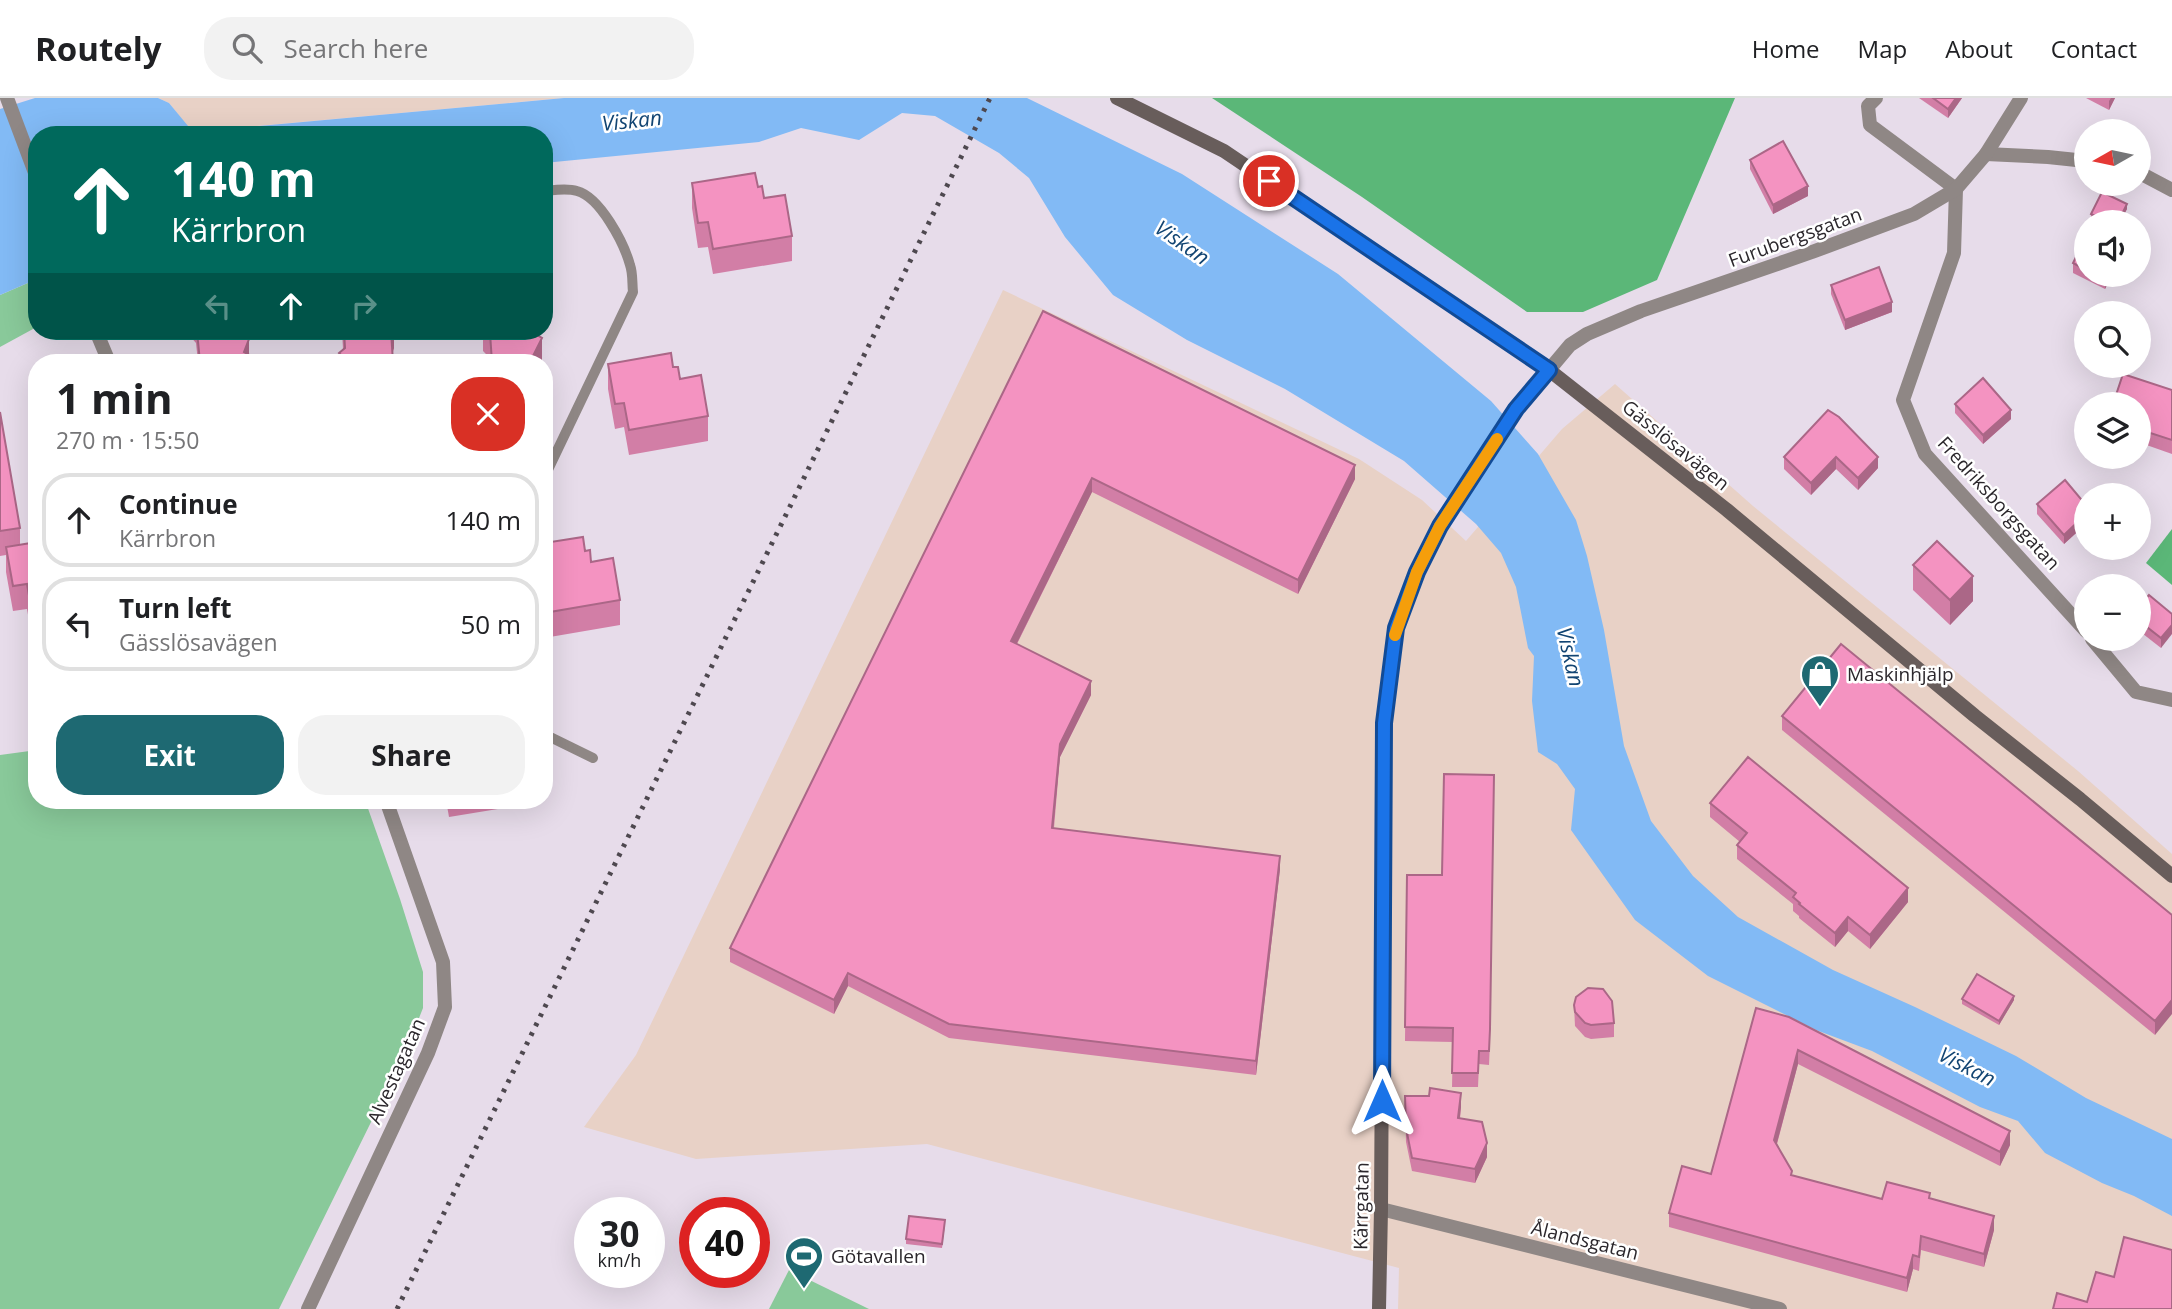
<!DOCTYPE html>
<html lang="en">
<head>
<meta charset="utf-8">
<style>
  :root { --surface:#fff; --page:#f2f2f2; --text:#202124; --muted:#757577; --line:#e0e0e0; --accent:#1e6972 }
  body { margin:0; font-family:"Open Sans",sans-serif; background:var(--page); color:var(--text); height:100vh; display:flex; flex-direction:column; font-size:26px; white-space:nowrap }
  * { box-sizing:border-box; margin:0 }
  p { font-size:23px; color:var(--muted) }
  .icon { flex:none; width:38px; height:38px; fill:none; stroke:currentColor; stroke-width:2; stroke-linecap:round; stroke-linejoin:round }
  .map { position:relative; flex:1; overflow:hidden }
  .details { position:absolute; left:28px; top:256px; width:525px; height:455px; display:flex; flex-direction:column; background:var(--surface); border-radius:28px; box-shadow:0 7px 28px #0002 }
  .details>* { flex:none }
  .guide { position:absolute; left:28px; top:28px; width:525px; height:214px; border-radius:28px; box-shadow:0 7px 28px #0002; background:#00695c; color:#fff; overflow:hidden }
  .needle { width:46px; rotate:261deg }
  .controls { position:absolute; left:2074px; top:21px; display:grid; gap:14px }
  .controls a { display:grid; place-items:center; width:77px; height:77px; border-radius:50%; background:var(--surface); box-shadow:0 7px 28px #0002; font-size:35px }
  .speed { position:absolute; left:574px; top:1099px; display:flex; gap:14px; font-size:35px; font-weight:700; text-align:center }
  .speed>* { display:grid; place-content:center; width:91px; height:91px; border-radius:50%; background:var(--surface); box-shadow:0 7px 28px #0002; line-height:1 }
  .speed small { font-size:18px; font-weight:400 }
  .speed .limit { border:10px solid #d22; background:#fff; color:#111 }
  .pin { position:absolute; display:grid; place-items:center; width:60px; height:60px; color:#fff; margin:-30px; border:4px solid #fff; border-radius:50%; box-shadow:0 2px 7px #0007 }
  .me { position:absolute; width:77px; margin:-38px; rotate:0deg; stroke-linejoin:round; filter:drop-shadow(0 0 5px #0008) }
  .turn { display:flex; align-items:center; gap:24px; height:147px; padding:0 28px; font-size:32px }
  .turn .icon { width:91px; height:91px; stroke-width:2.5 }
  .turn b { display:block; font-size:49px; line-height:60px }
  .lanes { display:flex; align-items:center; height:66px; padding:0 28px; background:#0003; justify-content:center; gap:35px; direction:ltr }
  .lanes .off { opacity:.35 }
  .round { display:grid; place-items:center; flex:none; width:74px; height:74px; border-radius:28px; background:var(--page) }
  .head { display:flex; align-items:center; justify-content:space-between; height:119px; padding:0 28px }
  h1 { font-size:42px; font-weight:700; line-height:52px }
  .action { display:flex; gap:14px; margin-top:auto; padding:14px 28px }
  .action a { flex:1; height:80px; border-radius:28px; background:var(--accent); color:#fff; font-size:28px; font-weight:700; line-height:80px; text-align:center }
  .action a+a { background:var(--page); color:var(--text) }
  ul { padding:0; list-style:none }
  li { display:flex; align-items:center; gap:21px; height:94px; margin:0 14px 10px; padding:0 14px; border:4px solid var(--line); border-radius:28px }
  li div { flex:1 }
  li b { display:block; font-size:26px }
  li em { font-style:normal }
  header { display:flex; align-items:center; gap:42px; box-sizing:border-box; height:98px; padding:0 35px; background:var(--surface); border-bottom:2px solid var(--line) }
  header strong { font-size:33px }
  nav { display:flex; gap:38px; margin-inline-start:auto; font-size:24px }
  .search { width:490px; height:63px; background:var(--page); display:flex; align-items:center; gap:18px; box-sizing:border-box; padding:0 24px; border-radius:28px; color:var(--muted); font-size:26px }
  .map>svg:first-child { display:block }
  .commercial { fill:#e8d1c6 }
  .green { fill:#89c99a }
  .forest { fill:#5bb778 }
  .water { fill:#82baf5 }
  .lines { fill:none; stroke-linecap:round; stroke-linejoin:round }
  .lane { stroke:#8f8785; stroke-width:10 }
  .street { stroke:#8f8785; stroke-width:14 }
  .secondary { stroke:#685d5b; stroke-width:14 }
  .rail { stroke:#4e484f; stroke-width:5; stroke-dasharray:3.5 7; stroke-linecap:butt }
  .wall { fill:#d27ea6 }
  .shaded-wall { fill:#ab6787 }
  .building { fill:#f493c1; stroke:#ab6787; stroke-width:2 }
  .route-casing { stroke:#114b97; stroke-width:18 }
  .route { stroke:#1a73e8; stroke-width:12 }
  .slow { stroke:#f59e0b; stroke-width:12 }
  .labels { text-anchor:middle; stroke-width:5; stroke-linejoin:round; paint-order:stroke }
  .street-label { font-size:19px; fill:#2b272c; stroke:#fff }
  .poi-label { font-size:19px; fill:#2b272c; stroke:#fff; text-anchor:start }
  .water-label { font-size:21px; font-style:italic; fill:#124573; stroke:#fff }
</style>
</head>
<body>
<header>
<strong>Routely</strong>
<div class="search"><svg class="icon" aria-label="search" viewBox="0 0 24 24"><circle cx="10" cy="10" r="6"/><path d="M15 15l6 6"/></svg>Search here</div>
<nav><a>Home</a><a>Map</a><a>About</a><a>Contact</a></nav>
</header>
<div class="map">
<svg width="2172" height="1211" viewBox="0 0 2172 1211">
  <rect width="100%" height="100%" fill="#e7dcea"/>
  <g class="commercial">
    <path d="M158 0H564L192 34 169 5Z"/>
    <path d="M1003 192 1359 361 1422 402 1466 443 1562 331 1615 286 1753 408 2078 673 2172 756V1211H1398L1399 1170 927 1046 696 1061 584 1029 636 957Z"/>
  </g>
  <g class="green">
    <path d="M37 181V226L33 231 0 249V197Z"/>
    <path d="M37 652V702H365L400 801 423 874V910L406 953 279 1211H0V657Z"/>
    <path d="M789 1172 869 1211H769Z"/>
  </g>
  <g class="forest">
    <path d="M1212 0H1735L1657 182 1583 214H1527L1362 99Z"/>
    <path d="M2172 431V487L2146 465Z"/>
  </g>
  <path class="water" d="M35 0H158L169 5 193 34 564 0H1027L1182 76 1338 176 1491 303 1538 356 1576 422 1587 458 1604 532 1624 648 1651 723 1693 778 1738 819 1833 872 1915 909 2016 958 2086 1000 2172 1041V1118L2134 1098 2102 1085 2045 1055 2018 1023 1980 1009 1872 953 1816 932 1708 878 1635 822 1571 732 1575 691 1557 666 1538 654 1532 603 1534 558 1528 550 1516 489 1501 455 1476 426 1404 363 1285 291 1187 242 1113 197 1065 139 1029 80 999 55 935 18 902 15 859 42 801 30 759 44 544 65V37H37V181L0 197V11Z"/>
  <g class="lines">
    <g class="lane">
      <path d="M544 93C555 92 567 90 577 93 600 99 624 145 630 167 633 175 632 185 633 194L544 380"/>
      <path d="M544 636 593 660"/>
    </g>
    <g class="street">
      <path d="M7 0 37 80"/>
      <path d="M1876 0 1868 8 1870 27 1956 91 1954 155 1903 302 1925 356 2086 533"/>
      <path d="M1986 56 2048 59 2086 63"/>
      <path d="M2138 74 2172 92"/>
      <path d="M96 233 109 264"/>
      <path d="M1549 272 1570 247 1587 236 1641 213 1812 154 1914 116 1956 91 1986 56 2021 0"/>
      <path d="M2092 541 2136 594 2172 602"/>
      <path d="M1381 1111 1780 1211"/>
      <path d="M308 1211 428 955 445 909 443 864 386 702"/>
    </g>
    <g class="secondary">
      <path d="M1117 0 1224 53 1549 272 1727 412 1975 618 2080 701 2172 778"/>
      <path d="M1379 1211 1381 1111 1384 625 1396 530 1417 474 1440 428 1516 311 1549 272"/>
    </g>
    <path class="rail" d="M397 1211 990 0"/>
  </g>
  <g class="wall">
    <path d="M1919 0H1962L1948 20Z"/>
    <path d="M2086 0H2115L2109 12Z"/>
    <path d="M1750 62 1808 98 1773 116 1750 71Z"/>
    <path d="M692 85 758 89 764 100 792 138V163L713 176 708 149 698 150 692 110Z"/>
    <path d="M2127 111 2120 124H2098L2091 121V116Z"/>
    <path d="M2086 139V177H2112L2105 191 2073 175V165Z"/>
    <path d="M1831 187 1892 214 1845 232 1831 196Z"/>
    <path d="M1043 213 1355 381 1298 496 1092 394 1017 546 1091 597 1060 659 1054 730 1280 771 1256 977 949 940 848 888 834 916 730 864V850Z"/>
    <path d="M189 233H244L251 264H198L196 245 189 237Z"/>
    <path d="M342 233H394V250L393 254V264H339V255L343 251Z"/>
    <path d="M483 233H537L542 264H491L490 260 483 253Z"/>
    <path d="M608 266 673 269 680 281 708 318V343L629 357 624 329 615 331 608 291Z"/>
    <path d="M2172 292V356L2138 344V306Z"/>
    <path d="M1955 306 2011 321 1983 346 1955 315Z"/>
    <path d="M1828 312 1878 370 1858 392 1836 371 1811 397 1784 371V359Z"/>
    <path d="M0 314 20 430V447L37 444V539L32 540 27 511 13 513 6 474V457L0 458Z"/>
    <path d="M2037 406 2086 407V426L2064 446 2037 416Z"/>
    <path d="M544 445 585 453 591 464 620 502V527L544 540Z"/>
    <path d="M1913 467 1973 503 1950 527 1913 492Z"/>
    <path d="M2138 510 2172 516 2161 550 2138 532Z"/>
    <path d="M1782 618 2172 817 2155 937 1782 632Z"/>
    <path d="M446 702H528V706L449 719Z"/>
    <path d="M1710 705 1908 804 1870 851 1848 833 1835 849 1799 820V818L1793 813V806L1737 761V747L1740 744 1710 719Z"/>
    <path d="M1407 777 1490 944 1489 967 1479 966 1478 989H1452L1453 944 1405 943Z"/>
    <path d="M1962 901 2014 902 1999 927 1962 906Z"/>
    <path d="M1574 907 1614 925V939L1591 941 1585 939 1575 928Z"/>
    <path d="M1756 910 2010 1047 2000 1068 1798 966 1777 1046 1792 1078 1882 1101H1930L1994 1132 1984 1169 1921 1152 1919 1173 1913 1171 1907 1194 1669 1129V1115L1711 1076Z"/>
    <path d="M1405 998 1461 1009 1460 1021 1487 1059 1475 1085 1412 1073 1406 1044Z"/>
    <path d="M945 1127 942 1150 906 1146V1141Z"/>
  </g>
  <g class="shaded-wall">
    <path d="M1956 0H1962L1948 20V11Z"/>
    <path d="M2111 0H2115L2109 12V3Z"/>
    <path d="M1808 88V98L1773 116V107Z"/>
    <path d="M2127 106V111L2120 124H2118Z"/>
    <path d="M2107 177H2112L2105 191V182Z"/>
    <path d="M1892 204V214L1845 232V222Z"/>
    <path d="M388 233H394V250L391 257Z"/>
    <path d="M542 240V264H530Z"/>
    <path d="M249 241V262L251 258V264H244V254Z"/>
    <path d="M2011 312V321L1983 346V337Z"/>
    <path d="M1836 359V371L1811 397V385Z"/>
    <path d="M1878 359V370L1858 392V380Z"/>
    <path d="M1355 367V381L1298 496V482Z"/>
    <path d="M1092 380V394L1011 557V543Z"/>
    <path d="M2086 416V426L2064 446V437Z"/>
    <path d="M1973 478V503L1950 527V502Z"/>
    <path d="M2172 527V536L2161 550V540Z"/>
    <path d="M1091 583V597L1060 659 1052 744V730L1060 646Z"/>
    <path d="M1280 758V771L1256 977V963Z"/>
    <path d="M1908 790V804L1870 851V837Z"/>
    <path d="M1848 819V833L1835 849V835Z"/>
    <path d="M848 875V888L834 916V902Z"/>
    <path d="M2014 898V902L1999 927V923Z"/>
    <path d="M2172 902V916L2155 937V923Z"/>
    <path d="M1798 952V966L1774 1056V1042Z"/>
    <path d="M1461 995V1009L1458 1034V1020Z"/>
    <path d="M2010 1033V1047L2000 1068V1054Z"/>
    <path d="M1487 1045V1059L1475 1085V1071Z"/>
    <path d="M1994 1118V1132L1984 1169V1156Z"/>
    <path d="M1913 1157V1171L1907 1194V1180Z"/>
  </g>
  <g class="building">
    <path d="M1933 0H1956L1948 11Z"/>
    <path d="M1783 43 1808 88 1773 107 1750 62Z"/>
    <path d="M755 75 758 89 762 88 764 100 785 97 792 138 713 151 708 124 698 125 692 85Z"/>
    <path d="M2102 94 2127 106 2118 124H2107L2091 116Z"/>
    <path d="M2086 139V172L2073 165Z"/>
    <path d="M1879 169 1892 204 1845 222 1831 187Z"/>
    <path d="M2096 177H2107L2105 182Z"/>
    <path d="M1043 213 1355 367 1298 482 1092 380 1011 543 1091 583 1060 646 1052 730 1280 758 1256 963 949 926 848 875 834 902 730 850Z"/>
    <path d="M197 233H244L245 239 249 241 244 254 251 258 248 264H200Z"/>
    <path d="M344 233H391L393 264H346V262L339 255 345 250Z"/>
    <path d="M488 233H537V237L542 240 530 264H492L490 235Z"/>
    <path d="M671 255 673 269H678L680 281 701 277 708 318 629 332 624 305 615 306 608 266Z"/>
    <path d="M2123 276 2172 292V342L2138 331V306H2113Z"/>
    <path d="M1983 280 2011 312 1983 337 1955 306Z"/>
    <path d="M1828 312 1839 319 1878 359 1858 380 1836 359 1811 385 1784 359Z"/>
    <path d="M0 314 20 430 0 433Z"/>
    <path d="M2065 382 2086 407V416L2064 437 2037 406Z"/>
    <path d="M583 439 585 453 590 452 591 464 613 460 620 502 544 515V445Z"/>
    <path d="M1937 443 1973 478 1950 502 1913 467Z"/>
    <path d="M37 444V514L32 515 27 486 13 488 6 449Z"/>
    <path d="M2149 497 2172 516V527L2161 540 2138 522V510Z"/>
    <path d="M1841 546 2172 817V902L2155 923 1782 618Z"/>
    <path d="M1748 659 1908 790 1870 837 1848 819 1835 835 1799 806 1800 805 1793 799 1796 795 1737 747 1747 735 1710 705Z"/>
    <path d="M1444 676 1494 677 1490 931 1489 953H1479L1478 975H1452L1453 930 1405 929 1407 777H1442Z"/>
    <path d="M1977 876 2014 898 1999 923 1962 901Z"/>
    <path d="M1588 890 1603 891 1612 903 1614 925 1591 927 1585 925 1575 914 1574 907 1576 899Z"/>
    <path d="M1756 910 1789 919 2010 1033 2000 1054 1798 952 1774 1042 1792 1073 1791 1077 1882 1101 1887 1084 1930 1095 1929 1100 1994 1118 1984 1156 1921 1138 1919 1159 1913 1157 1907 1180 1669 1115 1682 1068 1711 1076Z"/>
    <path d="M1430 990 1461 995 1458 1020 1482 1024 1487 1045 1475 1071 1412 1060 1406 1030 1405 998H1429Z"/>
    <path d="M909 1118 945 1122 942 1146 906 1141Z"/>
    <path d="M2124 1139 2172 1152V1211H2053L2057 1195 2087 1204 2096 1174 2114 1179Z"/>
  </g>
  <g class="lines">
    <defs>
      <path id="route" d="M1269 83 1549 272 1516 311 1440 428 1417 474 1396 530 1384 625 1382 1003"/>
    </defs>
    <use href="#route" class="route-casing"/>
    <use href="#route" class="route"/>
    <path class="slow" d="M1395 537 1417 474 1440 428 1497 341"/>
  </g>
  <defs>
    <symbol id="shop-pin" viewBox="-11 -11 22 30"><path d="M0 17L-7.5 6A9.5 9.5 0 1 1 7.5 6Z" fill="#1e6972" stroke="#fff"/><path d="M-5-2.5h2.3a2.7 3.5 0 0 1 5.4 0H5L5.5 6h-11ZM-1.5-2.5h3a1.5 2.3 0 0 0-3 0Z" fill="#fff"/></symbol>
    <symbol id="stadium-pin" viewBox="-11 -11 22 30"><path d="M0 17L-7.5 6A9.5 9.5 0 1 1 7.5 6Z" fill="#1e6972" stroke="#fff"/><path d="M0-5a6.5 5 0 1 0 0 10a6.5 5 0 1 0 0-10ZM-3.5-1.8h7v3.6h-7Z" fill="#fff"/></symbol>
  </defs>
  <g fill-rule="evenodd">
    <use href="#shop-pin" x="1798" y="554" width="44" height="60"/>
    <use href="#stadium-pin" x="782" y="1136" width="44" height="60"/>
  </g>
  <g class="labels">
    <g class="street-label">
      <text transform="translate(1795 139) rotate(-20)" y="7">Furubergsgatan</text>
      <text transform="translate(1676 347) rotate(39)" y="7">Gässlösavägen</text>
      <text transform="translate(1999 405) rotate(48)" y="7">Fredriksborgsgatan</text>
      <text transform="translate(396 973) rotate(-66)" y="7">Alvestagatan</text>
      <text transform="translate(1361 1108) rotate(-89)" y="7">Kärrgatan</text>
      <text transform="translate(1585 1142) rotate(14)" y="7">Ålandsgatan</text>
    </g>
    <g class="poi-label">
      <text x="1847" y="583">Maskinhjälp</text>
      <text x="831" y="1165">Götavallen</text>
    </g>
    <g class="water-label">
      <text transform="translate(632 23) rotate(-6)" y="7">Viskan</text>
      <text transform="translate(1182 145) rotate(35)" y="7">Viskan</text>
      <text transform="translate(1570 559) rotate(77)" y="7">Viskan</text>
      <text transform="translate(1967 969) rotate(27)" y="7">Viskan</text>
    </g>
  </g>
</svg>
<div class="controls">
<a><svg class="needle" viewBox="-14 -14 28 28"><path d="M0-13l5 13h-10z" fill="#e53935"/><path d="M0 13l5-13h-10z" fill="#757577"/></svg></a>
<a><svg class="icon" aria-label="sound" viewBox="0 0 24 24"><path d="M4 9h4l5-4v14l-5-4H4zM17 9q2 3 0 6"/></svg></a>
<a><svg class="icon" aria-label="search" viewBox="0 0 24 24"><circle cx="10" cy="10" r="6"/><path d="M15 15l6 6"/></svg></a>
<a><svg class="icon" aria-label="layers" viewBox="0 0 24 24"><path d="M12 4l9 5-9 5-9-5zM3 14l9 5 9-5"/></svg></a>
<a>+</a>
<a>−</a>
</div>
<div class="speed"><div>30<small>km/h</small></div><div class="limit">40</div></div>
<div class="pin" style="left:1269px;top:83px;background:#d93025"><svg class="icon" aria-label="arrive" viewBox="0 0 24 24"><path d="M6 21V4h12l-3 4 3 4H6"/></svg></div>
<svg class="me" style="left:1382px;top:1003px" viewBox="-20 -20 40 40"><path d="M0-17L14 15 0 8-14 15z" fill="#1a73e8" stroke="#fff" stroke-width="4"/></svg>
<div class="guide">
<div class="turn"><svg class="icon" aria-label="ahead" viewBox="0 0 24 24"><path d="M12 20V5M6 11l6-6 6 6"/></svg><div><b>140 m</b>Kärrbron</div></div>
<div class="lanes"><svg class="icon off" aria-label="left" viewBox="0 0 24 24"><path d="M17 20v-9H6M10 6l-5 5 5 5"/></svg><svg class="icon" aria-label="ahead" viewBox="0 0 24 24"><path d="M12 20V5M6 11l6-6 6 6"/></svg><svg class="icon off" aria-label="right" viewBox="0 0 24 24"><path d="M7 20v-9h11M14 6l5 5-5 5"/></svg></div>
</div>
<section class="details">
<div class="head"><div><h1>1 min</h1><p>270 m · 15:50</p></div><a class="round" style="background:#d93025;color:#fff"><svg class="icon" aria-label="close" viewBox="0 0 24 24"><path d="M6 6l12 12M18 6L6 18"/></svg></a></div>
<ul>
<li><svg class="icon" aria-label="ahead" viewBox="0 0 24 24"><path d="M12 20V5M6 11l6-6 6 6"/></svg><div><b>Continue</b><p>Kärrbron</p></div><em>140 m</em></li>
<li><svg class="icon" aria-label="left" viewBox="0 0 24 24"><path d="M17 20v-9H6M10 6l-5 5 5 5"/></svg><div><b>Turn left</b><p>Gässlösavägen</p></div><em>50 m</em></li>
</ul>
<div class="action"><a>Exit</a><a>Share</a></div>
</section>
</div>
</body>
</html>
